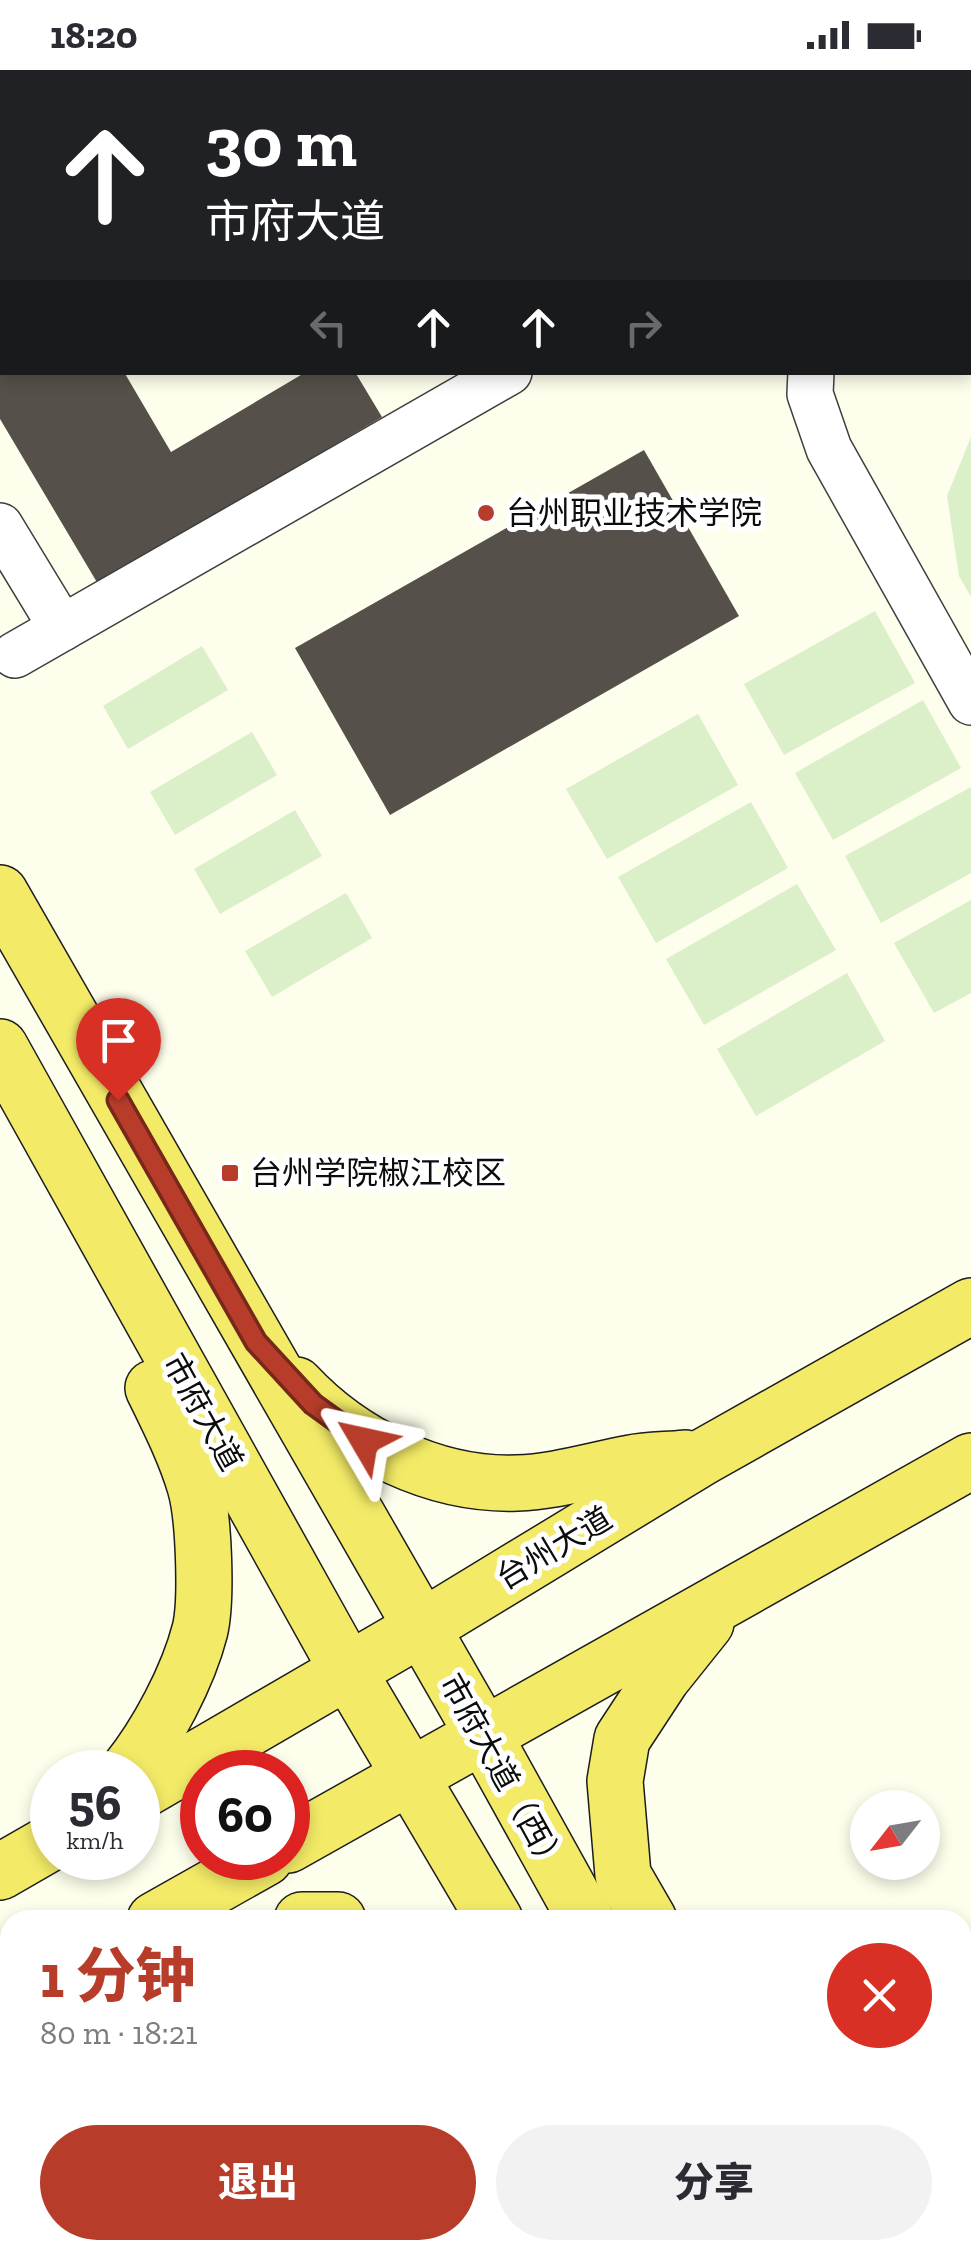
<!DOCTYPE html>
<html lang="zh">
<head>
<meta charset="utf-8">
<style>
  :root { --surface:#fff; --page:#f2f2f3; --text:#2b2b33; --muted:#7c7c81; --accent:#b73d2a }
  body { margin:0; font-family:"Zilla Slab","Noto Sans SC",serif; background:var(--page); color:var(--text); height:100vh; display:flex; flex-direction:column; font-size:38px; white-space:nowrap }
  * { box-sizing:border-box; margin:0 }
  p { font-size:32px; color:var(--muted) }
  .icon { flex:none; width:55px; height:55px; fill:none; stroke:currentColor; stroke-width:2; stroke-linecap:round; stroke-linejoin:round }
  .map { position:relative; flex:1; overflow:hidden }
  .panel { position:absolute; left:0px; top:1840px; width:972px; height:350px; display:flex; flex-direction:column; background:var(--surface); border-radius:30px 30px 0 0; box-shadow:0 5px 15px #0003 }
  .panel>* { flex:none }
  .hud { position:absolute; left:0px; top:0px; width:972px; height:305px; box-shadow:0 5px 15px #0003; background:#202124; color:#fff; overflow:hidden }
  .needle { width:65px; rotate:239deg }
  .controls { position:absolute; left:850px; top:1720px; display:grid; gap:20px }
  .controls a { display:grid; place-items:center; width:90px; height:90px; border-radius:50%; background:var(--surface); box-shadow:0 5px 15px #0003; font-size:50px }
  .speed { position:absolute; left:30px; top:1680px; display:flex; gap:20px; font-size:50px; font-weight:700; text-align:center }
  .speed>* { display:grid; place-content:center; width:130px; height:130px; border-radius:50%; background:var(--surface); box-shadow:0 5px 15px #0003; line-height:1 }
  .speed small { font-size:25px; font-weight:400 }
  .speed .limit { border:15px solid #d22; background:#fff; color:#111 }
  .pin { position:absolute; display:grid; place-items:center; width:85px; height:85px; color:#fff; margin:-102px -42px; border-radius:50% 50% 50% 0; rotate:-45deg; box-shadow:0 0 10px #0007 }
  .pin .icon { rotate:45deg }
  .me { position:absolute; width:110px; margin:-55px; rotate:306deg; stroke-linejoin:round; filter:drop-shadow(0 0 8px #0008) }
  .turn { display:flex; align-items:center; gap:35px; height:210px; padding:0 40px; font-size:45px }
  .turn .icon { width:130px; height:130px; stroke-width:2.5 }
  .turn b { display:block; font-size:70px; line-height:85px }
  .lanes { display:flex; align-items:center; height:95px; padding:0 40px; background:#0003; justify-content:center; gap:50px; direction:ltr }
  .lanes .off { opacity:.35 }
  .round { display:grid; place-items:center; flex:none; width:105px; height:105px; border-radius:52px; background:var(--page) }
  .summary { display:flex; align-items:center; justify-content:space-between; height:170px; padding:0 40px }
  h1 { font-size:60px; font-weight:800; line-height:75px; color:var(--accent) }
  .primary-button { display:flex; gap:20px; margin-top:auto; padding:20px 40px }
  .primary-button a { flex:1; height:115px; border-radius:60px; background:var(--accent); color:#fff; font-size:40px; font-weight:800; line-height:115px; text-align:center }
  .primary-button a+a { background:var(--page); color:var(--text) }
  .status { display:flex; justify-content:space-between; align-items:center; height:70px; padding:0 50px; background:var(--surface); direction:ltr }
  .status svg { height:28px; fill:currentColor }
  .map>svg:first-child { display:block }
  .pitch { fill:#dbefc9 }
  .building { fill:#555049 }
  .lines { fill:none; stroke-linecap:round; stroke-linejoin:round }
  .minor-casing { stroke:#3f3f3f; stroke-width:48 }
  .major-casing { stroke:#1d1d1d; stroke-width:58 }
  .minor { stroke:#fff; stroke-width:45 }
  .major { stroke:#f3eb67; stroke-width:55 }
  .route-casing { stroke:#77281b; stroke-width:25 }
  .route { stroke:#b73d2a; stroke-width:18 }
  .poi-dot { fill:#b73d2a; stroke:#fff; stroke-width:4 }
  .labels { text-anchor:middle; stroke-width:10; stroke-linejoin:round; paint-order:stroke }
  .poi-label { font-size:32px; fill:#0c0c0c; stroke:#fff; text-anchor:start }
  .street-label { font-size:32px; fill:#0c0c0c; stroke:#fff }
</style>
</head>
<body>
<div class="status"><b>18:20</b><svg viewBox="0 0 49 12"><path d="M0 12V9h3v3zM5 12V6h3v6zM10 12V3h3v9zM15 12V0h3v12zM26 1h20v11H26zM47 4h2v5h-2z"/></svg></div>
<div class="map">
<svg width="971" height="2190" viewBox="0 0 971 2190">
  <rect width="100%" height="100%" fill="#fefeec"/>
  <g class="pitch">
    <path d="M971 367V527L959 506 947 426Z"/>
    <path d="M875 541 915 613 784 685 744 614Z"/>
    <path d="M202 576 228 620 128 679 103 636Z"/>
    <path d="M923 630 961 698 833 770 795 703Z"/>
    <path d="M698 644 738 715 607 789 566 719Z"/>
    <path d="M252 662 277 705 175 765 150 722Z"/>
    <path d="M971 717V803L881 853 845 786Z"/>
    <path d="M751 732 788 798 656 873 618 807Z"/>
    <path d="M295 740 322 786 220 844 194 799Z"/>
    <path d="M797 814 836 880 704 955 666 889Z"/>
    <path d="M346 823 372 868 272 927 245 881Z"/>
    <path d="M971 830V923L934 943 894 873Z"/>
    <path d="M847 903 885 971 756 1046 717 979Z"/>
  </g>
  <g class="building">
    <path d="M0 302H124L171 382 306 302H355L382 347 98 514 0 349Z"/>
    <path d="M644 380 739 546 390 745 295 578Z"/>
  </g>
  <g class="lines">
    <defs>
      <g id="minor">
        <path d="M252 0 254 2"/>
        <path d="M824 0 825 2"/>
        <path d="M53 2 57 0"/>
        <path d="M0 32 2 31"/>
        <path d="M970 45 971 44"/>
        <path d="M811 302 810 324 829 379 971 632"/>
        <path d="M0 456 62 558"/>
        <path d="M15 585 509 302"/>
      </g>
      <g id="major">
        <path d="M0 823 484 1666 586 1850"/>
        <path d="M0 977 348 1601 495 1850"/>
        <path d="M296 1315C351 1374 435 1416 517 1413 555 1412 593 1400 631 1393 648 1389 667 1390 685 1388"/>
        <path d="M127 1702C157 1665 188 1607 200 1560 207 1530 204 1446 195 1416 185 1382 168 1349 153 1318"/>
        <path d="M138 1723 420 1559 703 1387 971 1236"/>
        <path d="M288 1775 971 1391"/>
        <path d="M0 1802 52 1772"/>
        <path d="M155 1850 265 1788"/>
        <path d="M302 1850H338"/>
        <path d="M649 1850 623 1805 615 1711 622 1669 662 1608 706 1553"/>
        <path d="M0 1938 10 1933"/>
        <path d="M0 1983 10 1978"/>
        <path d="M688 2180 694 2190"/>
        <path d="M773 2180 779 2190"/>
        <path d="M831 2180 836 2190"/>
      </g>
    </defs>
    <use href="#minor" class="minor-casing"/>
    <use href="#major" class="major-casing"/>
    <use href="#minor" class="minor"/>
    <use href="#major" class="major"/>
  </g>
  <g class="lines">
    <defs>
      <path id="route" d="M118 1030 256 1272 313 1334 364 1371"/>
    </defs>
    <use href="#route" class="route-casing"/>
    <use href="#route" class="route"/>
  </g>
  <g class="poi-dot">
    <circle cx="486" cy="443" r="10"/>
    <rect x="220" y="1093" width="20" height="20" rx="5"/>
  </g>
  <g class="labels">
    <g class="poi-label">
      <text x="506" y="454">台州职业技术学院</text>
      <text x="250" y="1114">台州学院椒江校区</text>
    </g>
    <g class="street-label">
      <text transform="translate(203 1342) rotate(61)" y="11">市府大道</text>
      <text transform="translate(554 1478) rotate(-31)" y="11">台州大道</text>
      <text transform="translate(503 1704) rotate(61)" y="11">市府大道（西）</text>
    </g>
  </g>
</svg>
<div class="controls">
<a><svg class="needle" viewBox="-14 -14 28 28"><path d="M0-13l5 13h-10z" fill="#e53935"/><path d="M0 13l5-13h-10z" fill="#7c7c81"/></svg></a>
</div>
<div class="speed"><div>56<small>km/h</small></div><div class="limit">60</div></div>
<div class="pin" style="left:118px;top:1030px;background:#d93025"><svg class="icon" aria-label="arrive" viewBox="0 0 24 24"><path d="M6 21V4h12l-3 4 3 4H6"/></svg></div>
<svg class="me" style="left:364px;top:1371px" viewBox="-20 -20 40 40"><path d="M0-17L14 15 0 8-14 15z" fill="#b73d2a" stroke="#fff" stroke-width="4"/></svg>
<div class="hud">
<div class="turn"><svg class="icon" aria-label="ahead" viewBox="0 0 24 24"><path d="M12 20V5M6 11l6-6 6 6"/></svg><div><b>30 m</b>市府大道</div></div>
<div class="lanes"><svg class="icon off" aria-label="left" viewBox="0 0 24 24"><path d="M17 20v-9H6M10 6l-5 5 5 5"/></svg><svg class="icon" aria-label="ahead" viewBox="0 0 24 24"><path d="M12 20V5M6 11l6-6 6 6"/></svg><svg class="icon" aria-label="ahead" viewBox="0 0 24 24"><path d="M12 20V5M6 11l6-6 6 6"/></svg><svg class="icon off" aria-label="right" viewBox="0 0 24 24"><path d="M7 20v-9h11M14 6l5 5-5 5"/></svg></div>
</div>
<section class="panel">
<div class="summary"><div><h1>1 分钟</h1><p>80 m · 18:21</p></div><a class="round" style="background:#d93025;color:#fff"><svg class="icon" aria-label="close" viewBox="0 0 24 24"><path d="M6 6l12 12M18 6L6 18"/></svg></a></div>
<div class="primary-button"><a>退出</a><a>分享</a></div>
</section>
</div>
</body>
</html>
